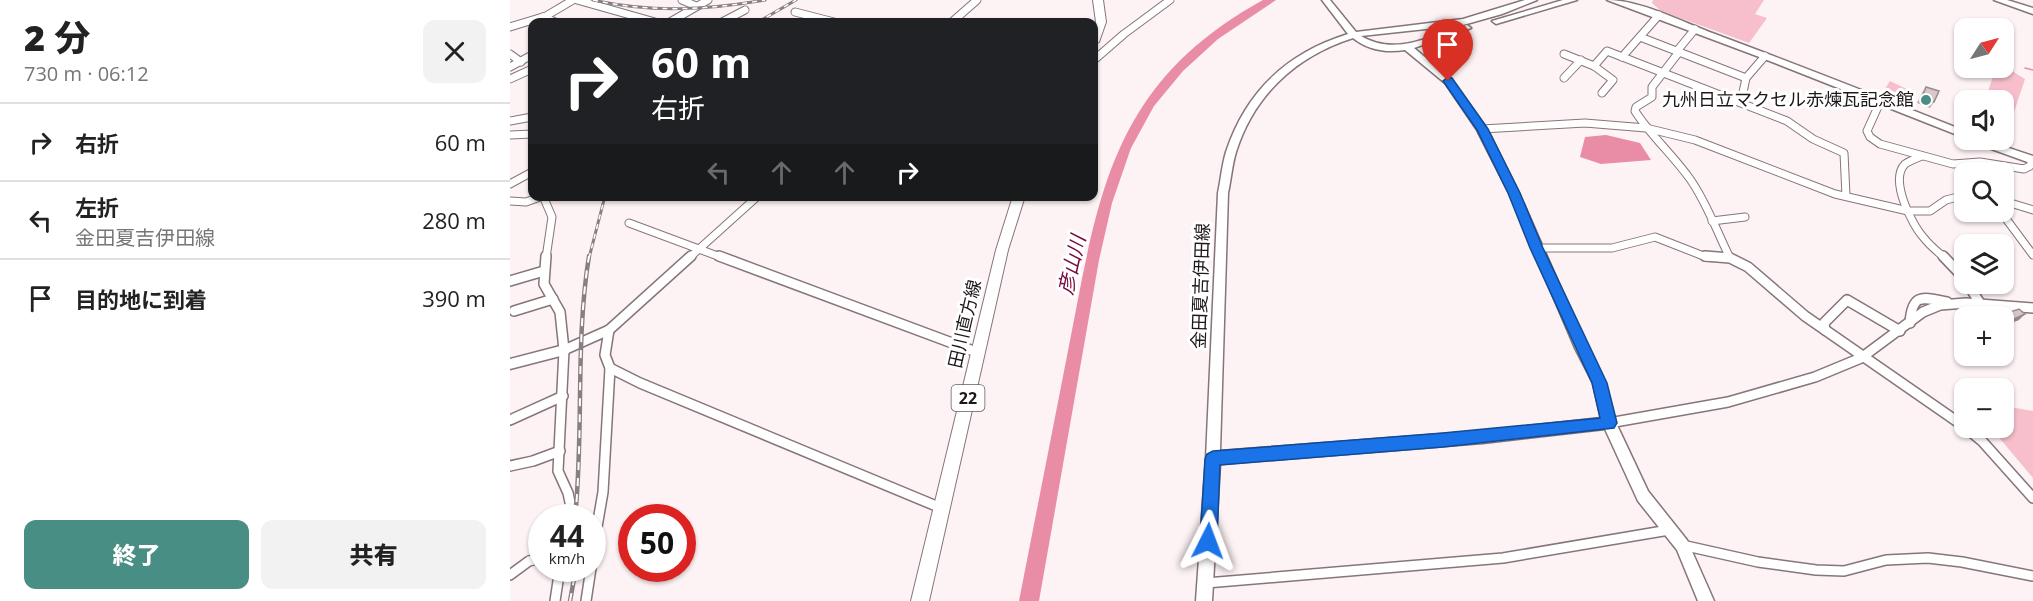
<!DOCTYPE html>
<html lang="ja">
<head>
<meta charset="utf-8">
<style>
  :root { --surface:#fff; --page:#f2f2f2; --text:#222; --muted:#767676; --line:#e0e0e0; --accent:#498e84 }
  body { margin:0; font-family:"Open Sans","Noto Sans JP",sans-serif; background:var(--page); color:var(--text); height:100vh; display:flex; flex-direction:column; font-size:22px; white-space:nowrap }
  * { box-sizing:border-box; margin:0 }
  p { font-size:20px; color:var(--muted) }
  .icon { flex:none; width:33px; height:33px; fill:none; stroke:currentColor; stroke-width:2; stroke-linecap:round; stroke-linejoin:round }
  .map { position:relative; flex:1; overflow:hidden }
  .panel { display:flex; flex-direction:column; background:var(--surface); width:510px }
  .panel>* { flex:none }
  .banner { position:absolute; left:18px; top:18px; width:570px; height:183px; border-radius:12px; box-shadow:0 2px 4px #0004; background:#202124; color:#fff; overflow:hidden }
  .needle { width:39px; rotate:54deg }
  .controls { position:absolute; left:1444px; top:18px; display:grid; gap:12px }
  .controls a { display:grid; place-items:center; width:60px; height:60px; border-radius:12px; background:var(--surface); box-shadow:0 2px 4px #0004; font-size:30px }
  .speed { position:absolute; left:18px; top:504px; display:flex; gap:12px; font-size:30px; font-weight:700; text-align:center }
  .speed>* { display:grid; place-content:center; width:78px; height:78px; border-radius:50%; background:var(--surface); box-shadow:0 2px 4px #0004; line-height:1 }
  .speed small { font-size:15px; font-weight:400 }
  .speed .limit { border:9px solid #d22; background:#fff; color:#111 }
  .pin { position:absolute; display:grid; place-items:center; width:51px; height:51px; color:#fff; margin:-62px -26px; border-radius:50% 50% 50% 0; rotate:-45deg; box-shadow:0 0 6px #0007 }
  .pin .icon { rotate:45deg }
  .me { position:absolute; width:66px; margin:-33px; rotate:3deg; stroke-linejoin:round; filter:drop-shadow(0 0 4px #0008) }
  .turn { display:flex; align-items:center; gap:21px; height:126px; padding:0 24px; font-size:27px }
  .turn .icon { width:78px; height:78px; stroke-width:2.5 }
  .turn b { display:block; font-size:42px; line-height:51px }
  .lanes { display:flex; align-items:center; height:57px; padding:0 24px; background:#0003; justify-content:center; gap:30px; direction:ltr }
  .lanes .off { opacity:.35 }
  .round { display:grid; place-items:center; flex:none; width:63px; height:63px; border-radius:12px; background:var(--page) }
  .head { display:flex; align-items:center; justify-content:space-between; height:102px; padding:0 24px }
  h1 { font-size:36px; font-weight:800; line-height:45px }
  .action { display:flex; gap:12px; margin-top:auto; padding:12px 24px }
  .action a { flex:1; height:69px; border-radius:12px; background:var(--accent); color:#fff; font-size:24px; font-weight:800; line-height:69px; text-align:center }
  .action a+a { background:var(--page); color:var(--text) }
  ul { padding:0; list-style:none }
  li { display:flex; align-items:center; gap:18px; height:78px; padding:0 24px; border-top:2px solid var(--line) }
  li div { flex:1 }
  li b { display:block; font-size:22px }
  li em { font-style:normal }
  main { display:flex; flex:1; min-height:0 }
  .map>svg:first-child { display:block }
  .green { fill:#f7bfcc }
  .water { fill:#e98ca5 }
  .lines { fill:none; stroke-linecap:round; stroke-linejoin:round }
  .stream { stroke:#e98ca5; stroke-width:1.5 }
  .river { fill:#e98ca5; fill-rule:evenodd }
  .street-far1-casing { stroke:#867579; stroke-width:9 }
  .street-casing { stroke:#867579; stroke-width:12 }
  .secondary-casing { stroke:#867579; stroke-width:3 }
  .primary-casing { stroke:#867579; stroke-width:2 }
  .street-far1 { stroke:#fff; stroke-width:7 }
  .street { stroke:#fff; stroke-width:9 }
  .secondary { fill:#fff; fill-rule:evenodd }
  .primary { fill:#fff; fill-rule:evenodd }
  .rail-far1-casing { stroke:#877f80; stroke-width:3 }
  .rail-casing { stroke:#877f80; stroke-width:4.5 }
  .rail-far1 { stroke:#fff; stroke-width:1.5; stroke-dasharray:5; stroke-linecap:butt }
  .rail { stroke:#fff; stroke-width:2; stroke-dasharray:8; stroke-linecap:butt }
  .wall { fill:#baaaae }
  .shaded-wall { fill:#978b8d }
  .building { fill:#d8c6ca; stroke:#978b8d; stroke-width:1.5 }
  .route { fill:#1a73e8; stroke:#114b97; stroke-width:1.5 }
  .poi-dot { fill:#498e84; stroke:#fff; stroke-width:2 }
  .labels { text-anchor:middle; stroke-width:6; stroke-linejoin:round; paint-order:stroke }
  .shield { fill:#fff; stroke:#615d5d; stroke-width:1.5 }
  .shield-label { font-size:16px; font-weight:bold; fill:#1d1718 }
  .poi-label { font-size:18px; fill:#1d1718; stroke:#fff; text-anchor:end }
  .street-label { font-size:18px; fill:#1d1718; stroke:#fff }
  .water-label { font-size:20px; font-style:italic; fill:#780639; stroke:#fff }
</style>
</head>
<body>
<main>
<section class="panel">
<div class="head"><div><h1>2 分</h1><p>730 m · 06:12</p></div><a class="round"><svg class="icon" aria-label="close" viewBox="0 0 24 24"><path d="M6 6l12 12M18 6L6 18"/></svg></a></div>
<ul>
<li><svg class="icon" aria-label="right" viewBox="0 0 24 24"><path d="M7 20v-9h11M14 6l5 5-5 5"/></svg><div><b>右折</b></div><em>60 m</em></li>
<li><svg class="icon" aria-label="left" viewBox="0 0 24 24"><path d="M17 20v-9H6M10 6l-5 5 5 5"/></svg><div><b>左折</b><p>金田夏吉伊田線</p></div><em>280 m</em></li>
<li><svg class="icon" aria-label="arrive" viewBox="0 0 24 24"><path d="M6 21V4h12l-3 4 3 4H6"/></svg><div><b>目的地に到着</b></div><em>390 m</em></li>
</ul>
<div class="action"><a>終了</a><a>共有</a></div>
</section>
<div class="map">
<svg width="1523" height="601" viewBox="0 0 1523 601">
  <rect width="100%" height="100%" fill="#fdf2f4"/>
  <g class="green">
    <path d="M1143 0H1254L1245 14 1257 18 1239 43 1151 11 1142 3Z"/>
    <path d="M1494 66 1515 79 1503 115 1494 113V100H1475L1486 68Z"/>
    <path d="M1380 81 1401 91 1394 105 1380 99 1378 93 1373 92Z"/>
    <path d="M1494 406 1523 411V478L1481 428H1494Z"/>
  </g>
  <path class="water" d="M1096 135 1130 143 1141 160 1091 164 1070 157 1075 137Z"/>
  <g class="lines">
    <path class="stream" d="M1515 68 1523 70"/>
    <path class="river" d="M753 0H766L708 39 673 71 644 106 621 148 602 203 589 260 529 601H509C525 519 541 438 557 356 588 200 598 85 753 0Z"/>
    <defs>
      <g id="street-far1">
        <path d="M67 0 145 22"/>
        <path d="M172 0 186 6"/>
        <path d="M285 12 324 22"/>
        <path d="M33 17 45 22"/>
        <path d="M160 22 198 0"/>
        <path d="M212 22 235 10"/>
        <path d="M442 22 467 0"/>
        <path d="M0 27 36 16 63 0"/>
        <path d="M1130 37 1169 52"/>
        <path d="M1167 51 1185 29"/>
        <path d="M0 54 11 62"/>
        <path d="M1054 54 1084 66 1103 80 1092 93"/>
        <path d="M1112 57 1149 15"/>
        <path d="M584 60 614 34 660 0"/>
        <path d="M1084 66 1097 51 1277 121 1303 139 1334 153 1336 196"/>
        <path d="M0 67 22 55"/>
        <path d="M1054 78 1071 60"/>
        <path d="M0 79 22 69"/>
        <path d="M1371 100 1357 131 1360 137 1370 144 1443 164 1470 162 1514 169 1520 166 1522 160"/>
        <path d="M1231 102 1236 78 1255 56"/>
        <path d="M0 121 22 117"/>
        <path d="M972 129 1075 123 1136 128 1185 140 1325 194 1398 211H1420L1436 200 1455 195"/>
        <path d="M0 135 22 134"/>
        <path d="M1412 156C1407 158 1399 161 1395 164 1379 180 1402 225 1414 238 1420 246 1428 252 1435 258"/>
        <path d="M0 184 22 172"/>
        <path d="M33 196 42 217 36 258"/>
        <path d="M0 201 16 202 33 196"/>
        <path d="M1494 201 1523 210"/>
        <path d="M1491 212 1523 255"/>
        <path d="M1202 221 1235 217"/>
        <path d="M119 223 213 258"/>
        <path d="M1027 248H1102L1145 237 1196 257 1219 258"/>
        <path d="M179 258 248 196"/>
        <path d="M1220 258C1207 232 1197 203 1180 179 1163 155 1141 136 1125 111L1126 107 1142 97V87L1169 52 1236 78"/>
      </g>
      <g id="street">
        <path d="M36 256 34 284 50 312 54 350 48 471 58 493 61 507 59 518"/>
        <path d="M209 256 469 353"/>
        <path d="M1195 256 1220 258 1238 267 1295 316 1455 427"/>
        <path d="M1433 256 1455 279"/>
        <path d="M0 281 34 271"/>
        <path d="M1458 284 1471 305"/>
        <path d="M4 311 43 299"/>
        <path d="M1400 323C1402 293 1412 297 1437 302"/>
        <path d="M1315 330 1314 323 1337 300 1390 331"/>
        <path d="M54 350 99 330 181 256"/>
        <path d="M100 368 130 383 431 508"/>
        <path d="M0 420 53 396"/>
        <path d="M1099 423 1218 402 1305 377 1351 358 1413 312 1430 305 1456 303 1523 308"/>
        <path d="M1456 428 1472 441 1523 498"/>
        <path d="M0 466 23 461 50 451"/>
        <path d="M1172 545 1248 562 1306 570 1334 571 1376 560 1418 558 1452 562 1523 576"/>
        <path d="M82 556 93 492 100 368 95 355 99 330"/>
        <path d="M0 575 19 561 32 558"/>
        <path d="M696 583 993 558 1159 530"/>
        <path d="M45 601 50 568"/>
        <path d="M76 601 81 568"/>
      </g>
      <g id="secondary">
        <path d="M812 0H820L846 32 953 19 1015 0H1027L992 14 953 25 851 36C886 57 922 35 957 25L961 28 904 48 941 79 977 129 1009 193 1077 347 1095 383 1106 423 1138 491 1177 540 1204 601H1188L1167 550 1128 501 1095 429 973 443 710 464 702 601H686L696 458 708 193C711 179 712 165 716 152 736 91 777 53 838 34ZM843 38C858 50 876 53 895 50L935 83 967 130 999 193 1065 348 1083 383 1091 418 973 431 710 451 718 193C721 180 722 165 726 152 744 95 786 56 843 38Z"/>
        <path d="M1053 0H1067L986 24 982 21Z"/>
        <path d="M1097 0C1131 0 1172 22 1205 34 1288 65 1372 98 1455 131V138L1252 58Z"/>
        <path d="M1484 0H1497L1523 8V14Z"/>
        <path d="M1461 140H1475L1523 156V164L1462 142Z"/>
        <path d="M54 345 58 346 60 350 58 354 0 369V359Z"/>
      </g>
      <g id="primary">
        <path d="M583 0H593L596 22 589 42 584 45V29L586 22Z"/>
        <path d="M503 196H515L498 250 419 601H401L486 250Z"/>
      </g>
    </defs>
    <use href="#street-far1" class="street-far1-casing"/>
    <use href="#street" class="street-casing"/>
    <use href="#secondary" class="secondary-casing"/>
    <use href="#primary" class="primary-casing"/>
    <use href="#street-far1" class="street-far1"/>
    <use href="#street" class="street"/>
    <use href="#secondary" class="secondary"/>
    <use href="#primary" class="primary"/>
    <defs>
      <g id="rail-far1">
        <path d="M83 0C141 13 197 10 255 0"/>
        <path d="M248 22 286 0"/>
        <path d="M79 258 95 196"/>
      </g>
      <g id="rail">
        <path d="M65 518C74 431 65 342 79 256"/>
        <path d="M60 601 66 568"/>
      </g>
    </defs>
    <use href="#rail-far1" class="rail-far1-casing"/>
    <use href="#rail" class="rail-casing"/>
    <use href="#rail-far1" class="rail-far1"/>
    <use href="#rail" class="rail"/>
  </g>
  <g class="wall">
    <path d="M1416 87 1424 102 1420 108 1407 103 1412 93Z"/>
    <path d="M1497 313 1509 320 1498 324 1494 321V316H1493Z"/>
  </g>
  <path class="shaded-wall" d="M1515 314 1509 320 1498 324 1504 319Z"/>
  <g class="building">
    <path d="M1416 87 1429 91 1424 102 1412 97Z"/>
    <path d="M1509 309 1515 314 1504 319 1497 313Z"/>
  </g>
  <path class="route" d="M938 77 942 78 978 129 1010 193 1033 248 1097 383 1107 423 1104 428 933 447 710 465 707 541 704 547 698 549 692 547 690 541 695 459 697 454 703 451 933 433 1090 418 1082 383 1020 248 998 193 967 130 933 81Z"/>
  <circle class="poi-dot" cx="1416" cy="100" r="6"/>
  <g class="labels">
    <rect class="shield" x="441.5" y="385" width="33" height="26" rx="4.5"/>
    <g class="shield-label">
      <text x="458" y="404">22</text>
    </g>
    <g class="poi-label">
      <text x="1404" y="106">九州日立マクセル赤煉瓦記念館</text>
    </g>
    <g class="street-label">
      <text transform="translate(691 286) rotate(-88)" y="6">金田夏吉伊田線</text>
      <text transform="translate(455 324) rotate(-77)" y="6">田川直方線</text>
    </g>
    <g class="water-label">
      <text transform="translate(562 265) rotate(-77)" y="7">彦山川</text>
    </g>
  </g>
</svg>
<div class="controls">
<a><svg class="needle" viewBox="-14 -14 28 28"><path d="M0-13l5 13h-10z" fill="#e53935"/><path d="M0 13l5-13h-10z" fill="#767676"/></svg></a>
<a><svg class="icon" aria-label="sound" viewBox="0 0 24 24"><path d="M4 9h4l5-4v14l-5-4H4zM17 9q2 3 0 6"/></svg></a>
<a><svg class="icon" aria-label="search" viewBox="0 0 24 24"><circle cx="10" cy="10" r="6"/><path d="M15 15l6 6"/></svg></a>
<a><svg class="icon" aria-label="layers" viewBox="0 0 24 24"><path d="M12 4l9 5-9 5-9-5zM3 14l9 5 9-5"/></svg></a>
<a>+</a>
<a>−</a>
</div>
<div class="speed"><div>44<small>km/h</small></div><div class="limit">50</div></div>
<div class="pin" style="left:938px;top:81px;background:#d93025"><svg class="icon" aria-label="arrive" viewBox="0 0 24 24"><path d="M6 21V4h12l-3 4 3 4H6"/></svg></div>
<svg class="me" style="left:698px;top:541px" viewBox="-20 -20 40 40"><path d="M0-17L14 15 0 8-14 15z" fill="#1a73e8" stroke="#fff" stroke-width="4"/></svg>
<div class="banner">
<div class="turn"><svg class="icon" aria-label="right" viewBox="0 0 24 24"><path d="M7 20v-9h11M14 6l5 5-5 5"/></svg><div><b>60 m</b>右折</div></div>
<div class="lanes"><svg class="icon off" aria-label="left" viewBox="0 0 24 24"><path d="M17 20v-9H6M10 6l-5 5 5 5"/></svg><svg class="icon off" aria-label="ahead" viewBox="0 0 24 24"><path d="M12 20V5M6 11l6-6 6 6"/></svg><svg class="icon off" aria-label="ahead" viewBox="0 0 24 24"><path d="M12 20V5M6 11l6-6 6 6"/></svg><svg class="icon" aria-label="right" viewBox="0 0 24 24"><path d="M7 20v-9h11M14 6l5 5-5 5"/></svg></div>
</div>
</div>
</main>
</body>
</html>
